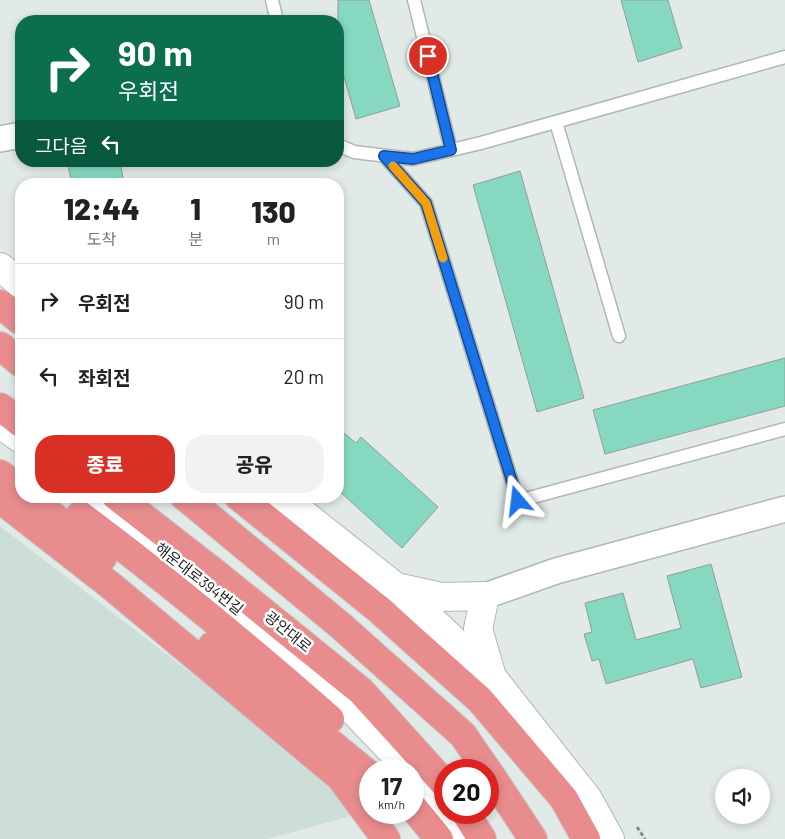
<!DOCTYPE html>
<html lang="ko">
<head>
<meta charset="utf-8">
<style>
  :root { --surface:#fff; --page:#f2f2f2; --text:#222; --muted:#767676; --line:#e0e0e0; --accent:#d93025 }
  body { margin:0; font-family:Barlow,"Noto Sans KR",sans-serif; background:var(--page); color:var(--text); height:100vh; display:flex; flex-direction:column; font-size:19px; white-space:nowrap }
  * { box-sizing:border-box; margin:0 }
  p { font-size:16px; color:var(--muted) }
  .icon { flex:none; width:28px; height:28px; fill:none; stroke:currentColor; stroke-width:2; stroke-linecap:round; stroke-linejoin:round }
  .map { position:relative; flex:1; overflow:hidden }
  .side { position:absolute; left:15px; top:178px; width:329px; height:325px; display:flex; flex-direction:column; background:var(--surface); border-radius:20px; box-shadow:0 2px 8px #0003 }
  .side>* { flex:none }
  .top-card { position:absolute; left:15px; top:15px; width:329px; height:152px; border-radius:20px; box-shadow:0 2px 8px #0003; background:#0b6e4f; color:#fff; overflow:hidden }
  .fabs { position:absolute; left:715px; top:769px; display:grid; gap:10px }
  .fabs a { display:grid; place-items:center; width:55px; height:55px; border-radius:50%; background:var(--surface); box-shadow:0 2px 8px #0003; font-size:25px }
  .speed { position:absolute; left:359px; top:759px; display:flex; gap:10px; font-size:25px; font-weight:700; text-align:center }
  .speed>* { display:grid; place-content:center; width:65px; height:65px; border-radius:50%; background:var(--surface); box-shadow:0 2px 8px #0003; line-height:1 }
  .speed small { font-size:12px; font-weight:400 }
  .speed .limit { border:8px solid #d22; background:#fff; color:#111 }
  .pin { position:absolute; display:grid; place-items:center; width:42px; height:42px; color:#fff; margin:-21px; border:2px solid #fff; border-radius:50%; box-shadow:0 1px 5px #0007 }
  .me { position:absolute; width:55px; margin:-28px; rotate:343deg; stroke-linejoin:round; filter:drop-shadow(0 0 4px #0008) }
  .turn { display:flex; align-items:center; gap:18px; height:105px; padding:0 20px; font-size:22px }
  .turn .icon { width:65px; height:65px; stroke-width:2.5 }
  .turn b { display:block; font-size:35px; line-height:42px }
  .then { display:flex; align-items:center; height:48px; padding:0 20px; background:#0003; gap:10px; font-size:19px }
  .eta { display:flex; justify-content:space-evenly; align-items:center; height:85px; text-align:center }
  .eta b { font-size:30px; font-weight:800; line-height:35px }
  .button { display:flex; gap:10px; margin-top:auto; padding:10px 20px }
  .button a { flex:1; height:58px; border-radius:20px; background:var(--accent); color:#fff; font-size:20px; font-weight:800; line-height:58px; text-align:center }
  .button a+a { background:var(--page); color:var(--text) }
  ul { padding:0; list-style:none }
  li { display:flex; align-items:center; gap:15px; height:75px; padding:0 20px; border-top:1px solid var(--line) }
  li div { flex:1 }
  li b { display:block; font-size:19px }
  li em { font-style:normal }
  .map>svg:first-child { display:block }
  .built { fill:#cdded8 }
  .building { fill:#86d9c0; stroke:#949d9a }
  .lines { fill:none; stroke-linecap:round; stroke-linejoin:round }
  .service-casing { stroke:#afb8b4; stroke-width:15 }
  .minor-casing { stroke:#afb8b4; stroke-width:28 }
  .tertiary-casing { stroke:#afb8b4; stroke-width:30 }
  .secondary-casing { stroke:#afb8b4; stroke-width:30 }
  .trunk-casing { stroke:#c5c6c6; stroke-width:30 }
  .path { stroke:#848a87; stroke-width:3; stroke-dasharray:4 2.5; stroke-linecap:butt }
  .service { stroke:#fff; stroke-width:12 }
  .minor { stroke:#fff; stroke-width:25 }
  .tertiary { stroke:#fff; stroke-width:28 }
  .secondary { stroke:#fff; stroke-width:28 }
  .trunk { stroke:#e88c8e; stroke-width:28 }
  .route-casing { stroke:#114b97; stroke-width:12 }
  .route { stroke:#1a73e8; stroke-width:9 }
  .slow { stroke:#f59e0b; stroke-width:9 }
  .labels { text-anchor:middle; stroke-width:5; stroke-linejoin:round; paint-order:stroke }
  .street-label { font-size:15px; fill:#202322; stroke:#fff }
</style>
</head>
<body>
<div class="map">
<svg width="785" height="839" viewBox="0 0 785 839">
  <rect width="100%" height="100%" fill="#e1eae6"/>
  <path class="built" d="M0 526 317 770 358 814 268 839H0Z"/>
  <g class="building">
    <path d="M338 0H369L400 106 356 119 338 56Z"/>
    <path d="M621 0H668L682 48 638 62Z"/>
    <path d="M67 161H120L124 184H72Z"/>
    <path d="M520 171 584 398 537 412 473 185Z"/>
    <path d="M785 358V406L605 454 593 410Z"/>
    <path d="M338 428 356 443 361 437 438 507 402 548 338 490Z"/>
    <path d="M711 564 742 677 701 688 693 659 606 684 599 659 592 661 584 634 592 632 585 603 623 593 636 640 681 628 667 576Z"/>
  </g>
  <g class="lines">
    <defs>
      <g id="service">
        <path d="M272 0 277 21"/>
        <path d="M414 0 451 150"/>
        <path d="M556 122 619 336"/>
        <path d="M338 145 354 152 413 159 481 143 785 57"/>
        <path d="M384 156 426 203 518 501 785 429"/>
      </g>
      <g id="minor">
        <path d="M0 139 21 135"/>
        <path d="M485 596 556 571 785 509"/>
      </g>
      <g id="tertiary">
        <path d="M0 267 21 284"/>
        <path d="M281 496 396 587 441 597 485 596 478 629 492 677 588 799 610 839"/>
        <path d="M397 587 491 676"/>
      </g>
      <g id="secondary">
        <path d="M0 424 21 439"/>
        <path d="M94 496 312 668 410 770"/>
        <path d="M412 773 428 789 459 839"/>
      </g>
      <g id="trunk">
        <path d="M0 304 21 321"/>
        <path d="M0 346 21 363"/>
        <path d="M0 407 21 423"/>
        <path d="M0 474 21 490"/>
        <path d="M29 496 103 557"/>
        <path d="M116 496 214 572 361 691 445 784"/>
        <path d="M184 496 341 626 463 735 487 770"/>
        <path d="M238 496 377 608 480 700 564 799 586 839"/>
        <path d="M0 499 110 585 340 777 386 839"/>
        <path d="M80 515C166 579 249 648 330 719"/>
        <path d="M212 646 366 772 370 777"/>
        <path d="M488 771 533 839"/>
        <path d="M412 806 439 839"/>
        <path d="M465 812 482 839"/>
      </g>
    </defs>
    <use href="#service" class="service-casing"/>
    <use href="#minor" class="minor-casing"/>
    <use href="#tertiary" class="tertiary-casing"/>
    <use href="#secondary" class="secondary-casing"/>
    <use href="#trunk" class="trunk-casing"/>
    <path class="path" d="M637 827 645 839"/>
    <use href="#service" class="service"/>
    <use href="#minor" class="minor"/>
    <use href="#tertiary" class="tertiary"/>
    <use href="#secondary" class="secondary"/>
    <use href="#trunk" class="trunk"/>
  </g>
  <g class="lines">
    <defs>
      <path id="route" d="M428 56 451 150 413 159 384 156 426 203 518 501"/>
    </defs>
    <use href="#route" class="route-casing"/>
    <use href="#route" class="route"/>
    <path class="slow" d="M393 166 426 203 443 258"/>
  </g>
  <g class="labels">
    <g class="street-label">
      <text transform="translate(199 579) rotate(38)" y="5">해운대로394번길</text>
      <text transform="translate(288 632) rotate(39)" y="5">광안대로</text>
    </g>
  </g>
</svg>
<div class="fabs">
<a><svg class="icon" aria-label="sound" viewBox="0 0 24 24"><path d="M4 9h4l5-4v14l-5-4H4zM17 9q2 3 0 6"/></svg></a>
</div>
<div class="speed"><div>17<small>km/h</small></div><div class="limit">20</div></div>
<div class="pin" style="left:428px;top:56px;background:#d93025"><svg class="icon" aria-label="arrive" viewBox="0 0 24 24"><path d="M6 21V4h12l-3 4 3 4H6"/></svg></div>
<svg class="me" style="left:518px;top:501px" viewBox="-20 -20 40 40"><path d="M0-17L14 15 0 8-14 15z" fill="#1a73e8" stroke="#fff" stroke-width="4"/></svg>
<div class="top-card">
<div class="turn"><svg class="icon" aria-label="right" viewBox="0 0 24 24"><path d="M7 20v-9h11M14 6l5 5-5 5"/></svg><div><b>90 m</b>우회전</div></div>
<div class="then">그다음<svg class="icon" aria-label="left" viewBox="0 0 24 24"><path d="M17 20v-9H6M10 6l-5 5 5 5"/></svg></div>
</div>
<section class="side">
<div class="eta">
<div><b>12:44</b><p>도착</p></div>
<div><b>1</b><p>분</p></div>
<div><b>130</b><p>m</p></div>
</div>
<ul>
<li><svg class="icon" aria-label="right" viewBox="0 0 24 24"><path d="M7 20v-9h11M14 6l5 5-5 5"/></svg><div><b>우회전</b></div><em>90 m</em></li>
<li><svg class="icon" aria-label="left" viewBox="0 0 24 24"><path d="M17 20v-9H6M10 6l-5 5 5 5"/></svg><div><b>좌회전</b></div><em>20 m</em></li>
</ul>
<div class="button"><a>종료</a><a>공유</a></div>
</section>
</div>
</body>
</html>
